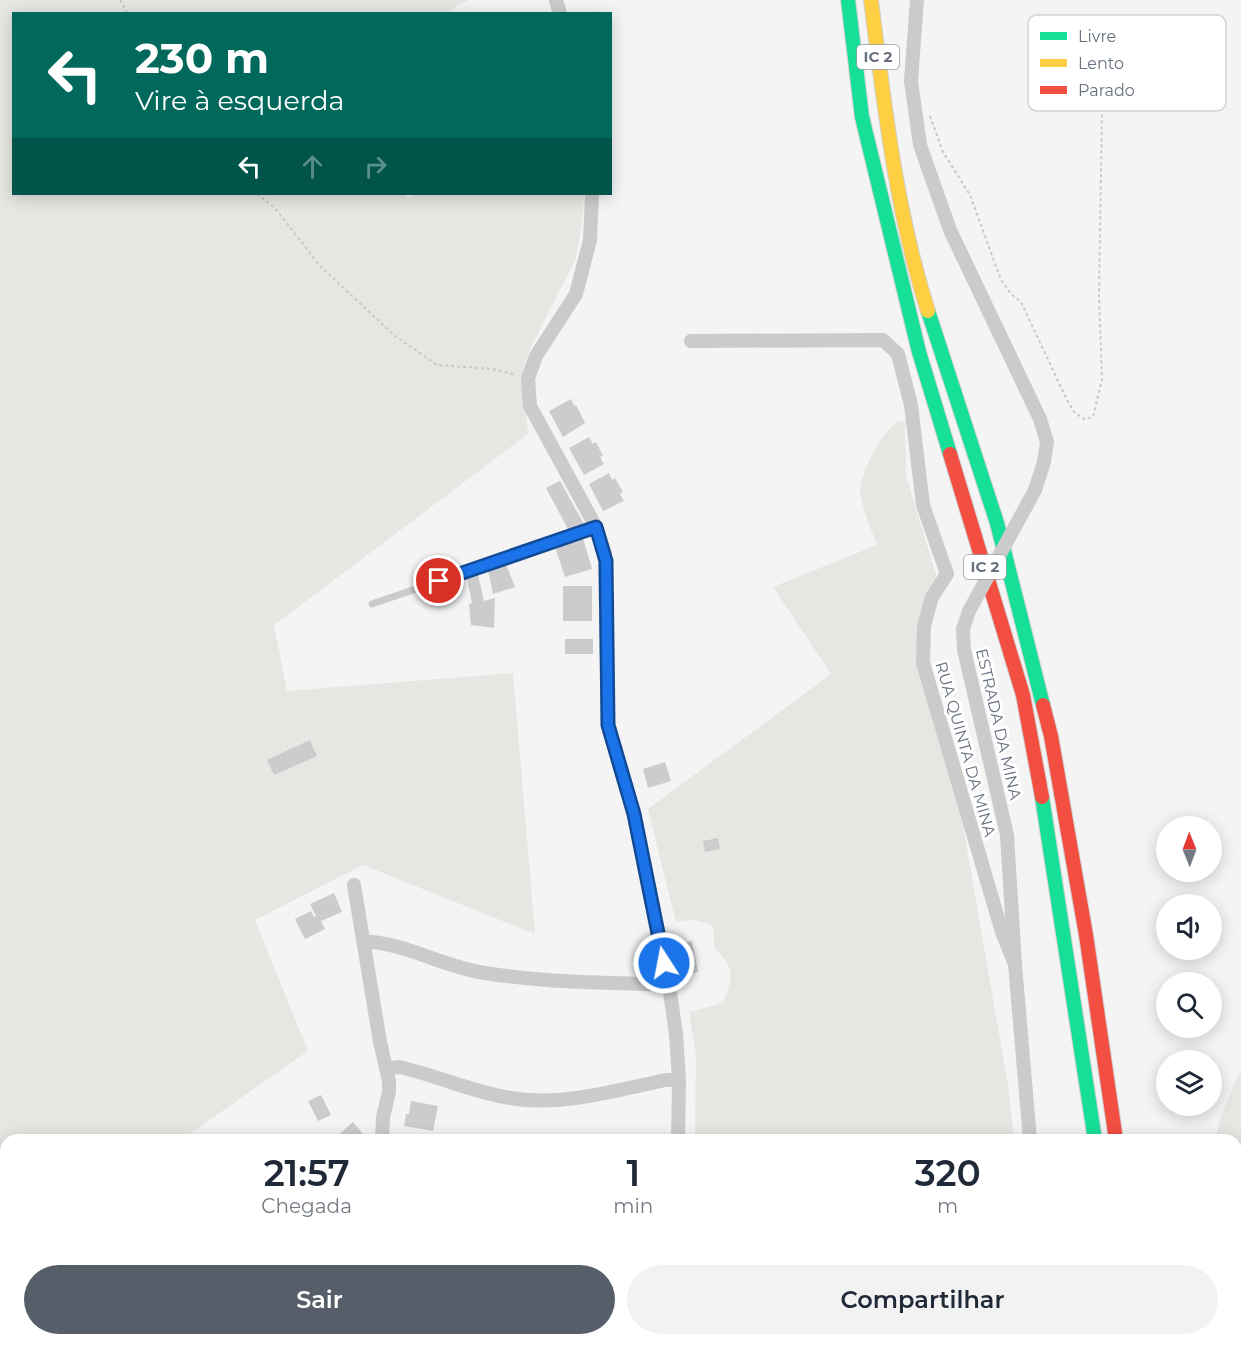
<!DOCTYPE html>
<html lang="pt">
<head>
<meta charset="utf-8">
<style>
  :root { --surface:#fff; --page:#f2f2f3; --text:#1f2937; --muted:#747a83; --accent:#565e6a }
  body { margin:0; font-family:Montserrat,sans-serif; background:var(--page); color:var(--text); height:100vh; display:flex; flex-direction:column; font-size:22px; white-space:nowrap }
  * { box-sizing:border-box; margin:0 }
  p { font-size:20px; color:var(--muted) }
  .icon { flex:none; width:33px; height:33px; fill:none; stroke:currentColor; stroke-width:2; stroke-linecap:round; stroke-linejoin:round }
  .map { position:relative; flex:1; overflow:hidden }
  .drawer { position:absolute; left:0px; top:1134px; width:1242px; height:212px; display:flex; flex-direction:column; background:var(--surface); border-radius:18px 18px 0 0; box-shadow:0 3px 15px #0003 }
  .drawer>* { flex:none }
  .guide { position:absolute; left:12px; top:12px; width:600px; height:183px; border-radius:0px; box-shadow:0 3px 15px #0003; background:#00695c; color:#fff; overflow:hidden }
  .needle { width:39px; rotate:359deg }
  .fabs { position:absolute; left:1156px; top:816px; display:grid; gap:12px }
  .fabs a { display:grid; place-items:center; width:66px; height:66px; border-radius:50%; background:var(--surface); box-shadow:0 3px 15px #0003; font-size:30px }
  .pin { position:absolute; display:grid; place-items:center; width:51px; height:51px; color:#fff; margin:-26px; border:3px solid #fff; border-radius:50%; box-shadow:0 2px 6px #0007 }
  .me { position:absolute; width:66px; margin:-33px; rotate:349deg; stroke-linejoin:round; filter:drop-shadow(0 0 4px #0008) }
  .turn { display:flex; align-items:center; gap:21px; height:126px; padding:0 24px; font-size:27px }
  .turn .icon { width:78px; height:78px; stroke-width:2.5 }
  .turn b { display:block; font-size:42px; line-height:51px }
  .lanes { display:flex; align-items:center; height:57px; padding:0 24px; background:#0003; justify-content:center; gap:30px; direction:ltr }
  .lanes .off { opacity:.35 }
  .eta { display:flex; justify-content:space-evenly; align-items:center; height:102px; text-align:center }
  .eta b { font-size:36px; font-weight:600; line-height:42px }
  .button { display:flex; gap:12px; margin-top:auto; padding:12px 24px }
  .button a { flex:1; height:69px; border-radius:36px; background:var(--accent); color:#fff; font-size:24px; font-weight:600; line-height:69px; text-align:center }
  .button a+a { background:var(--page); color:var(--text) }
  .map>svg:first-child { display:block }
  .green { fill:#e4e7e2 }
  .building { fill:#ccccce }
  .lines { fill:none; stroke-linecap:round; stroke-linejoin:round }
  .fast-casing { stroke:#d0d0d1; stroke-width:16 }
  .slow-casing { stroke:#d0d0d1; stroke-width:16 }
  .jam-casing { stroke:#d0d0d1; stroke-width:16 }
  .path { stroke:#c8c8c9; stroke-width:2; stroke-dasharray:3 3; stroke-linecap:butt }
  .lane { stroke:#cbcbcc; stroke-width:7 }
  .street { stroke:#cbcbcc; stroke-width:14 }
  .fast { stroke:#16e098; stroke-width:14 }
  .slow { stroke:#ffcf43; stroke-width:14 }
  .jam { stroke:#f24e42; stroke-width:14 }
  .street-bridge { stroke:#cbcbcc; stroke-width:14 }
  .route-casing { stroke:#114b97; stroke-width:15 }
  .route { stroke:#1a73e8; stroke-width:10 }
  .labels { text-anchor:middle; stroke-width:6; stroke-linejoin:round; paint-order:stroke }
  .shield { fill:#fff; stroke:#959ca6; stroke-width:1.5 }
  .shield-label { font-size:15px; font-weight:bold; fill:#687180 }
  .street-label { font-size:16px; fill:#687180; stroke:#fff }
  .key { fill:#fff; stroke:#d2d4d9; stroke-width:1.5 }
  .key-label { font-size:16px; fill:#687180 }
</style>
</head>
<body>
<div class="map">
<svg width="1241" height="1345" viewBox="0 0 1241 1345">
  <rect width="100%" height="100%" fill="#f4f4f4"/>
  <g class="green">
    <path d="M0 0H468L444 14H14V194H404L407 198 420 194H584L583 216 576 258 529 351 522 371 528 434 274 625 287 691 513 673 535 934 363 865 255 920 308 1051 181 1140H6V1340H182L168 1345H0Z"/>
    <path d="M899 421 905 422 906 476 937 578 917 650 920 676 958 797 1009 1091 1014 1140H695L696 1055 689 1012 723 1003C733 977 736 968 714 948V931L710 924 695 920 676 922 648 809 831 674 773 587 877 545C873 534 859 500 860 490 863 468 880 433 899 421Z"/>
    <path d="M1241 1070V1218L1236 1217V1140H1215L1222 1113Z"/>
  </g>
  <g class="building">
    <path d="M571 399 574 406 576 405 585 423 563 437 549 411Z"/>
    <path d="M589 437 593 444 596 442 603 456 600 457 604 464 584 475 569 448Z"/>
    <path d="M609 473 612 480 615 478 623 492 620 494 624 501 603 511 589 484Z"/>
    <path d="M560 481 585 526 574 532 570 533 546 488Z"/>
    <path d="M582 535 592 569 565 577 554 544Z"/>
    <path d="M505 562 515 587 493 594 488 570Z"/>
    <path d="M478 575 484 601 495 598 494 628 471 625 469 604 472 603 467 579Z"/>
    <rect x="563" y="586" width="29" height="35"/>
    <rect x="565" y="639" width="28" height="15"/>
    <path d="M310 740 317 756 274 775 267 760Z"/>
    <path d="M665 762 671 781 648 788 643 769Z"/>
    <path d="M718 838 720 849 705 852 703 841Z"/>
    <path d="M334 893 342 912 321 921 325 929 305 939 295 919 311 911 314 917 316 916 310 904Z"/>
    <path d="M692 941 698 972 685 975 678 944Z"/>
    <path d="M321 1095 331 1115 318 1121 308 1101Z"/>
    <path d="M411 1101 438 1106 433 1131 404 1126 406 1114H409Z"/>
    <path d="M353 1122 363 1134 355 1140H341L337 1136Z"/>
    <path d="M1236 1295H1241V1306L1236 1307Z"/>
    <path d="M1236 1318 1241 1325V1331L1236 1335Z"/>
    <rect x="693" y="1340" width="24" height="5"/>
    <path d="M794 1340H821L823 1345H795Z"/>
    <path d="M1002 1340H1024L1025 1345H1002Z"/>
  </g>
  <g class="lines">
    <defs>
      <g id="fast">
        <path d="M848 0 862 117 919 352 950 454"/>
        <path d="M928 311 997 523 1043 705"/>
        <path d="M1042 797 1095 1140"/>
        <path d="M1146 1340 1147 1345"/>
      </g>
      <path id="slow" d="M871 0C884 104 896 211 928 311"/>
      <g id="jam">
        <path d="M950 454 1023 695 1042 797"/>
        <path d="M1043 705 1051 736 1086 935 1116 1140"/>
        <path d="M1125 1340V1345"/>
      </g>
    </defs>
    <use href="#fast" class="fast-casing"/>
    <use href="#slow" class="slow-casing"/>
    <use href="#jam" class="jam-casing"/>
    <g class="path">
      <path d="M120 0 128 14"/>
      <path d="M930 116 943 152 970 195 1001 280 1011 294 1021 302 1067 400 1074 412 1084 419 1093 417 1102 379 1099 295 1102 112C1107 85 1114 61 1138 45 1146 39 1157 34 1168 35 1185 37 1214 59 1211 78 1210 81 1208 84 1206 86H1194L1191 79 1194 47"/>
      <path d="M257 194 275 208 320 266 395 336 437 365 493 369 516 375"/>
    </g>
    <path class="lane" d="M372 604 596 527"/>
    <g class="street">
      <path d="M556 0 560 14"/>
      <path d="M917 0 911 81 920 145 950 230 1040 419 1047 442 1044 462 1035 490"/>
      <path d="M592 194 590 240 576 294 536 356 528 378 530 406 596 527 605 553 608 725 634 814 669 985 676 1034 679 1080 678 1140"/>
      <path d="M691 341 883 340 898 354 911 405 923 505 947 574 932 597 924 626 923 663 1002 932 1015 964"/>
      <path d="M969 611 963 629 964 650 1007 835 1015 964 1030 1140"/>
      <path d="M354 885 380 1042 389 1081V1092L383 1117 382 1140"/>
      <path d="M363 941C404 943 440 965 479 972 541 983 606 982 669 985"/>
      <path d="M386 1069 399 1067C436 1075 472 1092 510 1098 561 1107 616 1090 666 1080H679"/>
      <path d="M660 1340 665 1345"/>
      <path d="M1045 1340 1046 1345"/>
      <path d="M353 1345 355 1340"/>
      <path d="M681 1345V1340"/>
    </g>
    <use href="#fast" class="fast"/>
    <use href="#slow" class="slow"/>
    <use href="#jam" class="jam"/>
    <path class="street-bridge" d="M969 611 1035 490"/>
  </g>
  <g class="lines">
    <defs>
      <path id="route" d="M439 581 596 527 606 561 608 725 634 814 664 963"/>
    </defs>
    <use href="#route" class="route-casing"/>
    <use href="#route" class="route"/>
  </g>
  <g class="labels">
    <g class="shield">
      <rect x="857" y="45" width="42" height="24" rx="4.5"/>
      <rect x="964" y="555" width="42" height="24" rx="4.5"/>
    </g>
    <g class="shield-label">
      <text x="878" y="62">IC 2</text>
      <text x="985" y="572">IC 2</text>
    </g>
    <g class="street-label">
      <text transform="translate(999 724) rotate(77)" y="6">ESTRADA DA MINA</text>
      <text transform="translate(966 749) rotate(74)" y="6">RUA QUINTA DA MINA</text>
    </g>
  </g>
  <rect x="1028" y="15" width="198" height="96" rx="9" class="key"/>
  <rect x="1040" y="32" width="27" height="8" fill="#16e098"/>
  <rect x="1040" y="59" width="27" height="8" fill="#ffcf43"/>
  <rect x="1040" y="86" width="27" height="8" fill="#f24e42"/>
  <g class="key-label">
    <text x="1078" y="42">Livre</text>
    <text x="1078" y="69">Lento</text>
    <text x="1078" y="96">Parado</text>
  </g>
</svg>
<div class="fabs">
<a><svg class="needle" viewBox="-14 -14 28 28"><path d="M0-13l5 13h-10z" fill="#e53935"/><path d="M0 13l5-13h-10z" fill="#747a83"/></svg></a>
<a><svg class="icon" aria-label="sound" viewBox="0 0 24 24"><path d="M4 9h4l5-4v14l-5-4H4zM17 9q2 3 0 6"/></svg></a>
<a><svg class="icon" aria-label="search" viewBox="0 0 24 24"><circle cx="10" cy="10" r="6"/><path d="M15 15l6 6"/></svg></a>
<a><svg class="icon" aria-label="layers" viewBox="0 0 24 24"><path d="M12 4l9 5-9 5-9-5zM3 14l9 5 9-5"/></svg></a>
</div>
<div class="pin" style="left:439px;top:581px;background:#d93025"><svg class="icon" aria-label="arrive" viewBox="0 0 24 24"><path d="M6 21V4h12l-3 4 3 4H6"/></svg></div>
<svg class="me" style="left:664px;top:963px" viewBox="-20 -20 40 40"><circle r="17" fill="#1a73e8" stroke="#fff" stroke-width="3"/><path d="M0-11L8 9 0 5-8 9z" fill="#fff"/></svg>
<div class="guide">
<div class="turn"><svg class="icon" aria-label="left" viewBox="0 0 24 24"><path d="M17 20v-9H6M10 6l-5 5 5 5"/></svg><div><b>230 m</b>Vire à esquerda</div></div>
<div class="lanes"><svg class="icon" aria-label="left" viewBox="0 0 24 24"><path d="M17 20v-9H6M10 6l-5 5 5 5"/></svg><svg class="icon off" aria-label="ahead" viewBox="0 0 24 24"><path d="M12 20V5M6 11l6-6 6 6"/></svg><svg class="icon off" aria-label="right" viewBox="0 0 24 24"><path d="M7 20v-9h11M14 6l5 5-5 5"/></svg></div>
</div>
<section class="drawer">
<div class="eta">
<div><b>21:57</b><p>Chegada</p></div>
<div><b>1</b><p>min</p></div>
<div><b>320</b><p>m</p></div>
</div>
<div class="button"><a>Sair</a><a>Compartilhar</a></div>
</section>
</div>
</body>
</html>
